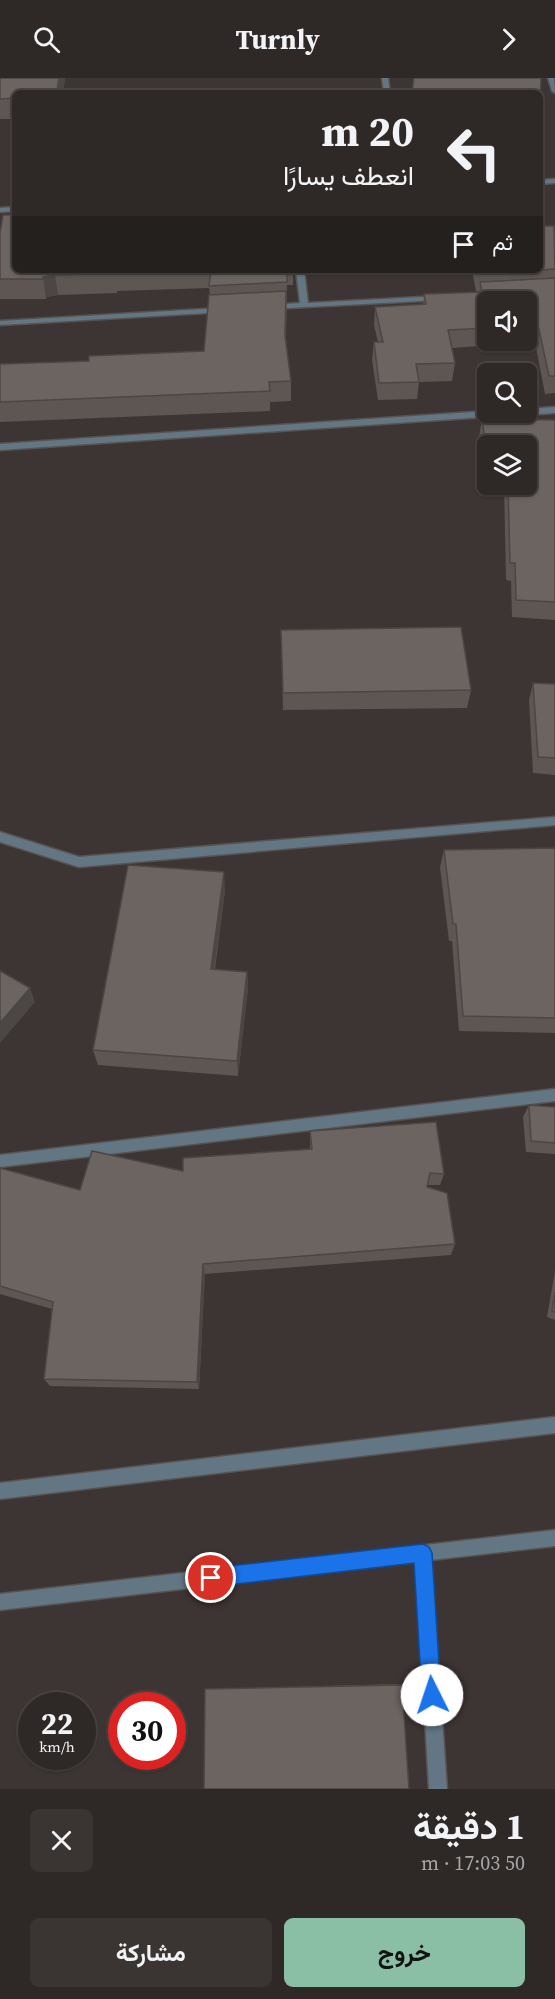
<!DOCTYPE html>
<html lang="ar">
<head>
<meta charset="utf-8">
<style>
  :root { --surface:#2e2826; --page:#3a3432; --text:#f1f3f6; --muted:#a7a6a7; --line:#494443; --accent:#8abfa5 }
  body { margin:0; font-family:"Source Serif 4",Vazirmatn,serif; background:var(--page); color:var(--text); direction:rtl; height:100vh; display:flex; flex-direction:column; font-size:22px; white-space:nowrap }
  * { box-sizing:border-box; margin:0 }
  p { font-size:20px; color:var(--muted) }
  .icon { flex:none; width:33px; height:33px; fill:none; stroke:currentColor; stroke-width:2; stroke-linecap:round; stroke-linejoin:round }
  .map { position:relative; height:1711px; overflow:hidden; direction:ltr }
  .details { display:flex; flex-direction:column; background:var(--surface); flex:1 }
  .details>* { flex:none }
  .top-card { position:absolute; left:12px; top:12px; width:531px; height:183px; border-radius:9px; box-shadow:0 2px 4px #0004,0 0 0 2px var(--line); direction:rtl; background:#2e2826; color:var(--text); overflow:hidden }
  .fabs { position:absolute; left:477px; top:213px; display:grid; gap:12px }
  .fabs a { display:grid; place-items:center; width:60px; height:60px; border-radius:9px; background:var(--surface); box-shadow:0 2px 4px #0004,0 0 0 2px var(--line); font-size:30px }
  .speed { position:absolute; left:18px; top:1614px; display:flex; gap:12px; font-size:30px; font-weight:700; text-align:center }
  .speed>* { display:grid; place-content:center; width:78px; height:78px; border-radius:50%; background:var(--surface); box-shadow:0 2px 4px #0004,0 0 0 2px var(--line); line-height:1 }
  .speed small { font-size:15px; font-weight:400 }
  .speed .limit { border:9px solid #d22; background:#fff; color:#111 }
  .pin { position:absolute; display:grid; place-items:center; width:51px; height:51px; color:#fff; margin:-26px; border:3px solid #fff; border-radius:50%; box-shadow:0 2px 6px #0007 }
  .me { position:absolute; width:66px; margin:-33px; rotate:356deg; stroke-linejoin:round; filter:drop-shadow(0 0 4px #0008) }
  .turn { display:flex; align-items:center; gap:21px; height:126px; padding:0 30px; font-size:27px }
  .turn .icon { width:78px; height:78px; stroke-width:2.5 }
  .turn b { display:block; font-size:42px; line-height:51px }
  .then { display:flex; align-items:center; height:57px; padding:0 30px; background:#0003; gap:12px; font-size:22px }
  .round { display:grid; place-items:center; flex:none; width:63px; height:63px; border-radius:9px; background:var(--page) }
  .summary { display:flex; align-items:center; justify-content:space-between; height:102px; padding:0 30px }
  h1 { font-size:36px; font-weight:700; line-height:45px }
  .primary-button { display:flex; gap:12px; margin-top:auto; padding:12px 30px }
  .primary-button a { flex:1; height:69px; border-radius:9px; background:var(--accent); color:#111; font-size:24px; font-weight:700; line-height:69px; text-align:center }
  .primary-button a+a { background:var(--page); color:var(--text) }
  header { display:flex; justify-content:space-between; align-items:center; height:78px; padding:0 30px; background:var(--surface); font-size:27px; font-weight:700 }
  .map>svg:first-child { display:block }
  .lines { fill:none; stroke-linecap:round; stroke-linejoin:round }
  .street-casing { stroke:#595250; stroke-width:3 }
  .street { fill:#637684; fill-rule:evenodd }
  .wall { fill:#5d5653; fill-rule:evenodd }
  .shaded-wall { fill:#4c4644 }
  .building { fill:#6c6461; stroke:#4c4644; stroke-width:1.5 }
  .route { fill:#1a73e8; stroke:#114b97; stroke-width:1.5 }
</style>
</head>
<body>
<header><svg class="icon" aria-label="forward" viewBox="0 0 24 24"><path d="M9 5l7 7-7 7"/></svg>Turnly<svg class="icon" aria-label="search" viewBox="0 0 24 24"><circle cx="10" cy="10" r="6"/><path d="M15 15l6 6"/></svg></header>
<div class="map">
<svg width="555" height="1711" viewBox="0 0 555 1711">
  <rect width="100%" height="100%" fill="#3d3533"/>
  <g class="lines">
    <defs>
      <g id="street">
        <path d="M382 0H388L390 15H384Z"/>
        <path d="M548 0H554L555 15 552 13Z"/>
        <path d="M555 101V105L540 106V102Z"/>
        <path d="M15 129V133L0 134V130Z"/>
        <path d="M296 192H304L308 225 440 218 444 220 440 222 269 231 268 229 272 227 300 225Z"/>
        <path d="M221 230H224V234L0 247V243Z"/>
        <path d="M555 329V335L526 337 522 334H526V331Z"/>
        <path d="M488 333 517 334 513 337 0 372V366Z"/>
        <path d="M555 739V747L79 789 0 764V754L79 779Z"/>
        <path d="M555 1011V1023L0 1089V1077Z"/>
        <path d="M555 1339V1355L0 1421V1405Z"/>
        <path d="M555 1452V1468L431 1482 447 1711H429L416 1484 0 1532V1516Z"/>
      </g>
    </defs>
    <use href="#street" class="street-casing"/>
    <use href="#street" class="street"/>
  </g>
  <g class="wall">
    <path d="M0 0H65L63 15H15V41H0Z"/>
    <path d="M555 151V315L545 316 535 264 452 270 455 285 452 303 419 304 417 321 378 322 372 282 374 264H378L374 247 375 229 423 227 424 216 478 214 476 213 472 192H540ZM488 224H526V262H488Z"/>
    <path d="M0 155 15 192H293V207H287L286 260 291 303V323L270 324V333L0 344V286L89 283 204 273 210 217 209 210 117 213V215L58 217 47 219 46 221H0Z"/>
    <path d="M482 341 555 342V542L512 539 511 503 506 502 504 406H526L488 368V405H485L479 359Z"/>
    <path d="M281 552 471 612 467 630 283 632Z"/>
    <path d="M533 605 555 606V697L533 695 529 622Z"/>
    <path d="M555 770V955L459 953 452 863H449L440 789 444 772Z"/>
    <path d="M225 812 215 891 247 894 248 910 238 998 98 987 93 972Z"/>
    <path d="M529 1027 555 1029V1076L526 1074 523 1039Z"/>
    <path d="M310 1053 444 1096 440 1107H428L427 1109 455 1166 451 1177 205 1196 199 1311 50 1308 44 1301 52 1231 0 1216V1090L80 1112 183 1093 310 1071Z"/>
    <path d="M555 1193V1242L547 1239Z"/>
    <path d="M399 1606 402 1607 205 1611H207Z"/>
  </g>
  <g class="shaded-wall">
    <path d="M59 0H65L63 15H54Z"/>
    <path d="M55 197 58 217 47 219 46 221 43 199Z"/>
    <path d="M224 794 225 812 212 907 211 891Z"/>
    <path d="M247 894 248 910 238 998 237 983Z"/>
    <path d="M30 910 35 924 0 965V945Z"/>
    <path d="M203 1186 205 1196 199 1311 197 1304Z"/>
  </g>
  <g class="building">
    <path d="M0 0H59L57 12 54 15H15V20L0 21Z"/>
    <path d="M414 0H541L540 23V15H412Z"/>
    <path d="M3 137H15V192H141L115 193V195L55 197 43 199V201H0V155Z"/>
    <path d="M540 148H554L555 191 540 192Z"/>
    <path d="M211 192H287V204L209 208Z"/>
    <path d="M478 192H540L478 195Z"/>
    <path d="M555 200V298H549L538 247H526V224H488V250L448 252 455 285 416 286 419 304 379 305 374 264H383L375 229 426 226 424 216 482 214 480 204Z"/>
    <path d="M286 213 285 258 291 303 269 304 270 313 0 324V286L89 283V278L204 273 209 217Z"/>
    <path d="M482 341 555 342V524L516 522 515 485H510L508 406H526V368H488V381Z"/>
    <path d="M461 549 471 612 283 615 281 552Z"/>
    <path d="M533 605 555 606V680L538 679Z"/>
    <path d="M555 770V940L463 938 456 846H453L444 772Z"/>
    <path d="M128 787 224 794 211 891 247 894 237 983 93 972Z"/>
    <path d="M0 893 30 910 0 945Z"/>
    <path d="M529 1027 555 1029V1065L531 1063Z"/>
    <path d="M436 1044 444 1096 430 1095 427 1109 447 1115 455 1166 203 1186 197 1304 44 1301 53 1224 0 1208V1090L80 1112 92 1073 183 1093V1080L312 1071 310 1053Z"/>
    <path d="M555 1214V1234L552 1233Z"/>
    <path d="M402 1607 409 1711H204L205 1611Z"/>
  </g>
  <path class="route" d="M423 1466 429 1469 432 1475 441 1617 438 1623 432 1626 425 1623 422 1617 414 1485 211 1509 205 1506 202 1500 205 1493 211 1490Z"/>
</svg>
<div class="fabs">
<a><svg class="icon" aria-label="sound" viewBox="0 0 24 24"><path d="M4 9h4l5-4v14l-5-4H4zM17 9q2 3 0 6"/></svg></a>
<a><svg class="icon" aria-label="search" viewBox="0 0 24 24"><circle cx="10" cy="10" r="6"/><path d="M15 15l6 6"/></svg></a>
<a><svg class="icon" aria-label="layers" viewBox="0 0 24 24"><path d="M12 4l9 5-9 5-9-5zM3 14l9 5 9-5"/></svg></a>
</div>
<div class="speed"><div>22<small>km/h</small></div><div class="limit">30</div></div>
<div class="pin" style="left:211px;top:1500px;background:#d93025"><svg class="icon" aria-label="arrive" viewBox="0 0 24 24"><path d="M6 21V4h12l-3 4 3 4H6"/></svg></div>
<svg class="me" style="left:432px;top:1617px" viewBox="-20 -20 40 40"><circle r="19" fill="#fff"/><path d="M0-13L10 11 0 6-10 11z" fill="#1a73e8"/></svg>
<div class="top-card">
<div class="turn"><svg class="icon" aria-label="left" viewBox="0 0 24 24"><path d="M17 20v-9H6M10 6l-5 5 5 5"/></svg><div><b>20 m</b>انعطف يسارًا</div></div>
<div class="then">ثم<svg class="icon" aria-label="arrive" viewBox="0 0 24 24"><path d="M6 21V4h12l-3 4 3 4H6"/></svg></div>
</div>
</div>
<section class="details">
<div class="summary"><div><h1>1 دقيقة</h1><p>50 m · 17:03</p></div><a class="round"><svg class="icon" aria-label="close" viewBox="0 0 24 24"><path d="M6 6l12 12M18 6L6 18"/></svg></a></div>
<div class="primary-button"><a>خروج</a><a>مشاركة</a></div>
</section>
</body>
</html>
